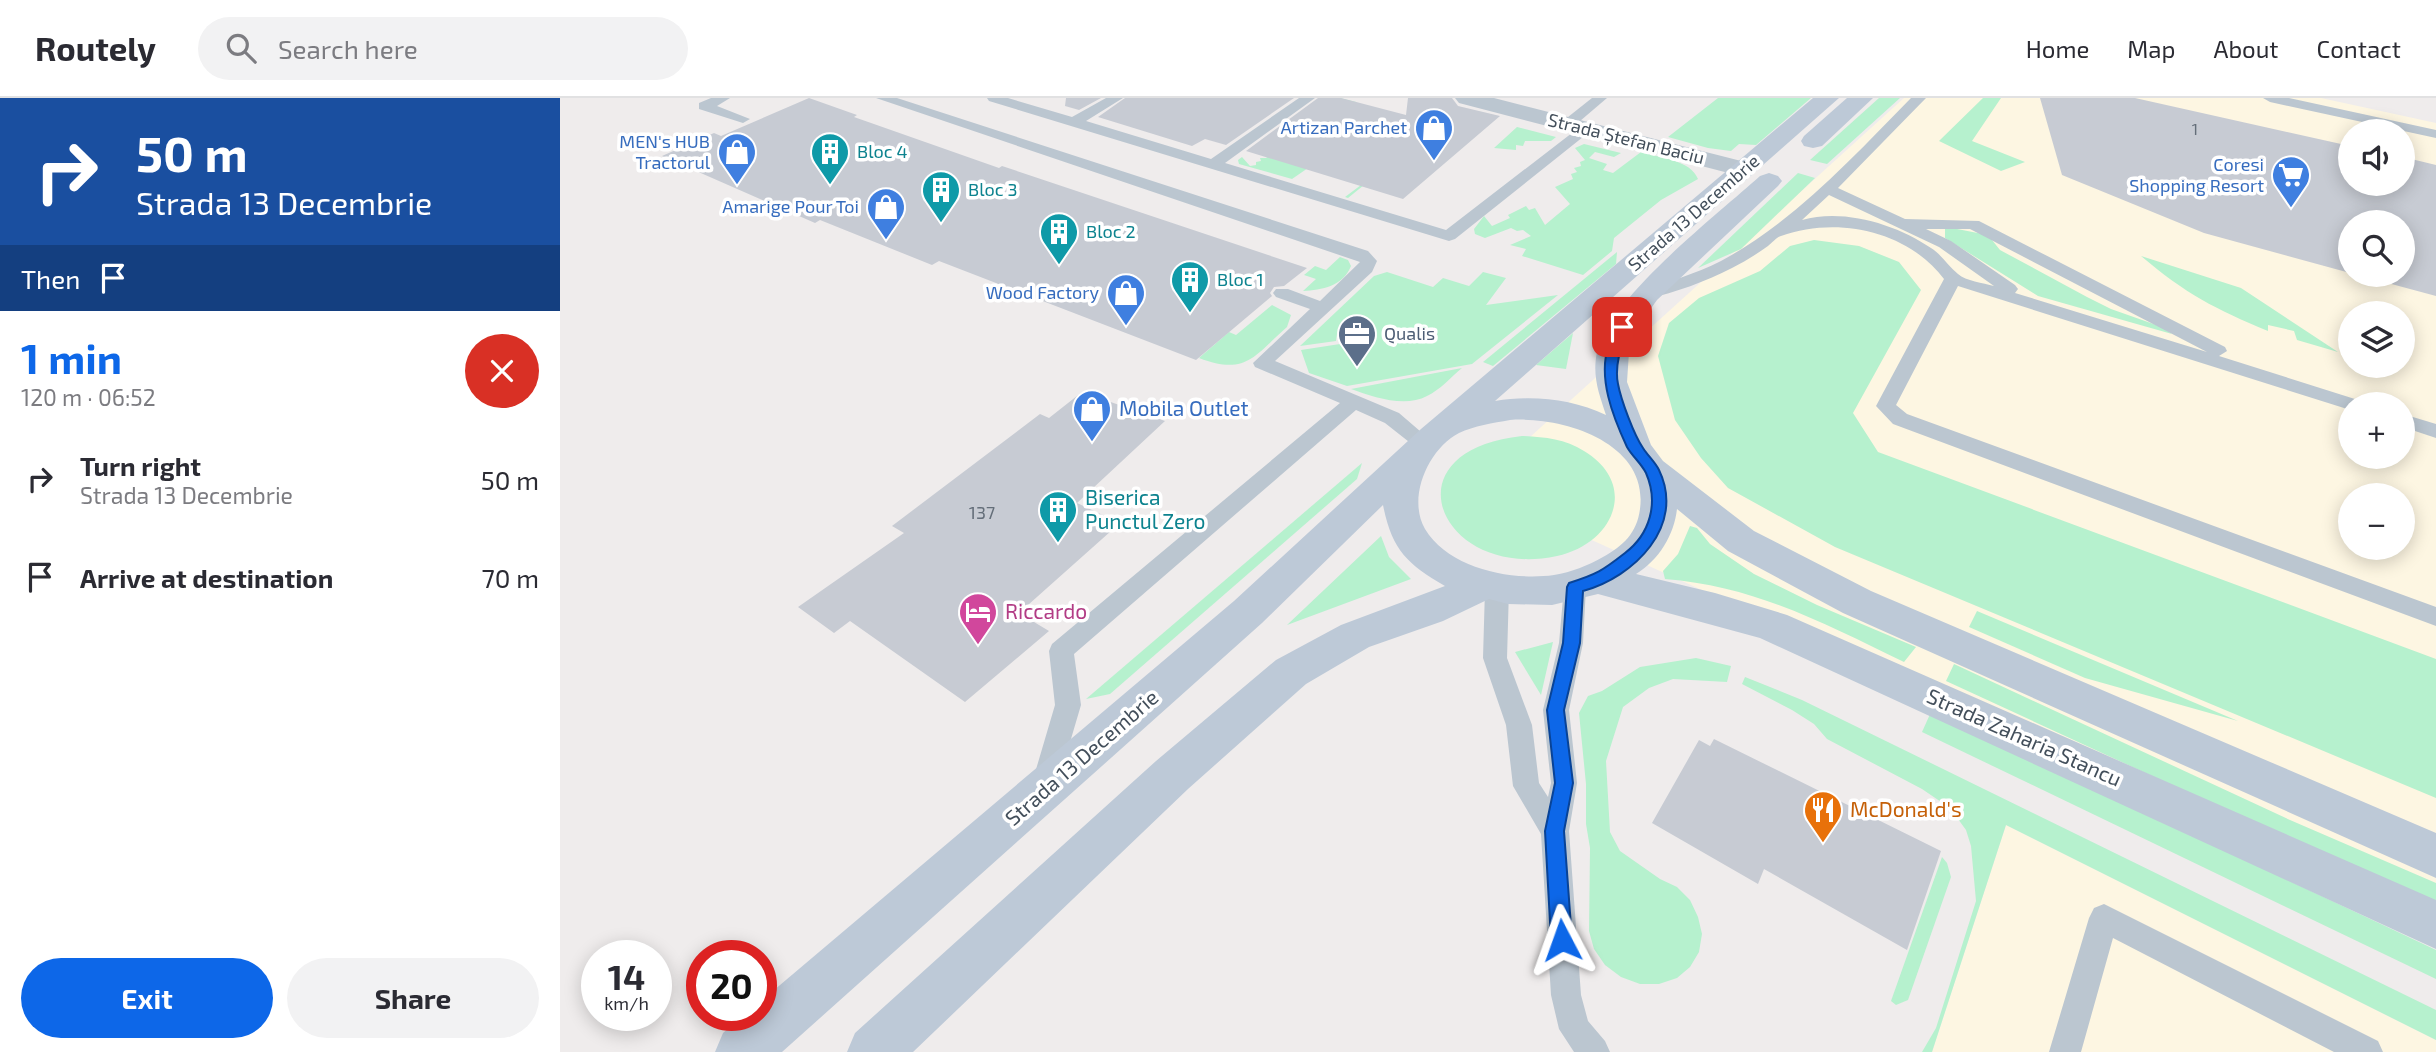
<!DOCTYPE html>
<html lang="en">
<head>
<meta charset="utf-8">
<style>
  :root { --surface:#fff; --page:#f2f2f3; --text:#2b2b33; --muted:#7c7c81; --line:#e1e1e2; --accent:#0d67e8 }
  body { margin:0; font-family:"Exo 2",sans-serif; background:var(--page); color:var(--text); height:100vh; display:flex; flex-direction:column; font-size:26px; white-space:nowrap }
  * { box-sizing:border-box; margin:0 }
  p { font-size:23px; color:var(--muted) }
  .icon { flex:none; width:38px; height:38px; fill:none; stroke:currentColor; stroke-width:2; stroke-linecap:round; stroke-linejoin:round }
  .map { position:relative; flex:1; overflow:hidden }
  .panel { display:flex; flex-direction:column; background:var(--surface); width:560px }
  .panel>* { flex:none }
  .top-card { background:#1a4fa0; color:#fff; overflow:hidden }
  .tools { position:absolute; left:1778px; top:21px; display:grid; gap:14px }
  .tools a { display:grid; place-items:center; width:77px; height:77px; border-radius:50%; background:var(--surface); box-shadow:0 4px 18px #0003; font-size:35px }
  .speed { position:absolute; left:21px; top:842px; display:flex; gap:14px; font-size:35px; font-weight:700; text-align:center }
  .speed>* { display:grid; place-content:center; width:91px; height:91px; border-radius:50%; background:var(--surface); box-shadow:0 4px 18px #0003; line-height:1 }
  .speed small { font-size:18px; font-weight:400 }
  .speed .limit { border:10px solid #d22; background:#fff; color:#111 }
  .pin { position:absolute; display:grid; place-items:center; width:60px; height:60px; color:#fff; margin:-30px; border-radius:14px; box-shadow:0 4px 10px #0006 }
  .me { position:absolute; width:77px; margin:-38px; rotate:356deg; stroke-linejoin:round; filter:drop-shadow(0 0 5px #0008) }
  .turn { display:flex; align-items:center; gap:24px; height:147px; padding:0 21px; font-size:32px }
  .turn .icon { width:91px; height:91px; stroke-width:2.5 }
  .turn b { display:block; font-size:49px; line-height:60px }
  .then { display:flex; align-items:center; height:66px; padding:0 21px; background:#0003; gap:14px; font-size:26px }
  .round { display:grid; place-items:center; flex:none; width:74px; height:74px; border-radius:37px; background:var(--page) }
  .headline { display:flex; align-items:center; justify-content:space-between; height:119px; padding:0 21px }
  h1 { font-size:42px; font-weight:700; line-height:52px; color:var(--accent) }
  .primary-button { display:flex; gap:14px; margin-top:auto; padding:14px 21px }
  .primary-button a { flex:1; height:80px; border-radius:42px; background:var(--accent); color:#fff; font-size:28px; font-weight:700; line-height:80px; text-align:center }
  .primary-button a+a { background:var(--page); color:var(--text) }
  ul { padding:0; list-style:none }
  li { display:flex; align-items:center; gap:21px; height:98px; padding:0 21px }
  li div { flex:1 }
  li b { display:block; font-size:26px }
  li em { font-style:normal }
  header { display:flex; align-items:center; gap:42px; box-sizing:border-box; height:98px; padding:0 35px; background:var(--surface); border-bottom:2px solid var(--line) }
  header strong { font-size:33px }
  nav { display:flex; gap:38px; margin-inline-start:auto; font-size:24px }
  .search { width:490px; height:63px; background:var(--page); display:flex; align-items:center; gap:18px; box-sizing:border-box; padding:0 24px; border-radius:38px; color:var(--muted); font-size:26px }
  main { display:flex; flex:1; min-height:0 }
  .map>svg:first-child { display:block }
  .commercial { fill:#fdf6e2; fill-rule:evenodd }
  .green { fill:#b6f1ce }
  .building { fill:#c7cbd3 }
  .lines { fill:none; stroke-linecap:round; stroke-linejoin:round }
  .lane { fill:#bbc6d0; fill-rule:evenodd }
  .street { fill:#bbc6d0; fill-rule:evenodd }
  .secondary { fill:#bdc9d7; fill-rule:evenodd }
  .route { fill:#0d67e8; stroke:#084397; stroke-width:2 }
  .labels { text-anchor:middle; stroke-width:7; stroke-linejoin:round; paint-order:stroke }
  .far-number-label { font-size:16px; fill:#646e79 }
  .far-shop-label { font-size:18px; fill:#366cbe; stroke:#fff; text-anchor:end }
  .far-street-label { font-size:18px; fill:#434f5b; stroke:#fff }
  .far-culture-label { font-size:18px; fill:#0d838f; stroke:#fff; text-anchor:start }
  .far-service-label { font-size:18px; fill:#4e5e75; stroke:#fff; text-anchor:start }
  .number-label { font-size:18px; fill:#646e79 }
  .shop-label { font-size:21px; fill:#366cbe; stroke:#fff; text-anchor:start }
  .culture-label { font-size:21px; fill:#0d838f; stroke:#fff; text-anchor:start }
  .hotel-label { font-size:21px; fill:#b23c85; stroke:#fff; text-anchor:start }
  .street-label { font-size:21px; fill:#434f5b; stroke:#fff }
  .food-label { font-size:21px; fill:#c56008; stroke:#fff; text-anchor:start }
</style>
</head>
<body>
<header>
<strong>Routely</strong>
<div class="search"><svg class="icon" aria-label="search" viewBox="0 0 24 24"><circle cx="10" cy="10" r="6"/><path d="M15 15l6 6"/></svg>Search here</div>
<nav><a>Home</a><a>Map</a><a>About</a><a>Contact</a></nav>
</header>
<main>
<section class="panel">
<div class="top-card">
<div class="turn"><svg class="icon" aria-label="right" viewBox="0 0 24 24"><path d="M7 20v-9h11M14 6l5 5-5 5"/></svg><div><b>50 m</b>Strada 13 Decembrie</div></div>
<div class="then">Then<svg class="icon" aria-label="arrive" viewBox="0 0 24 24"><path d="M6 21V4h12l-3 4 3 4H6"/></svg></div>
</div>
<div class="headline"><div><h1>1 min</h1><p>120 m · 06:52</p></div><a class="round" style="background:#d93025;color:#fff"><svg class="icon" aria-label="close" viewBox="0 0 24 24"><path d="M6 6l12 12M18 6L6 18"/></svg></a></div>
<ul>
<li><svg class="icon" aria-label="right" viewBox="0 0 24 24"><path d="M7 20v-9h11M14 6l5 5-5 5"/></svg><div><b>Turn right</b><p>Strada 13 Decembrie</p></div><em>50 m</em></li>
<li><svg class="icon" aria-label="arrive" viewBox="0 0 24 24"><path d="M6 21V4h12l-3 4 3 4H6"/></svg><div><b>Arrive at destination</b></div><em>70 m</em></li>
</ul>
<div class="primary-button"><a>Exit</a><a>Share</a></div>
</section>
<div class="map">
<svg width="1876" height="954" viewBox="0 0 1876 954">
  <rect width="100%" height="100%" fill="#efecec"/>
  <g class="commercial">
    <path d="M1344 0H1761L1876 25V825L915 389ZM1790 33H1843V86H1790ZM1790 124H1843V177H1790ZM1790 215H1843V268H1790ZM1790 306H1843V359H1790ZM1790 397H1843V450H1790Z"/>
    <path d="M1446 727 1876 942V954H1372Z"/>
  </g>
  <g class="green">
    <path d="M780 0 796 4 785 12 847 52 788 100 785 99 801 87 748 70 732 81 679 66 678 62 682 59 690 68 696 67V64L701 63 700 60H706Z"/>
    <path d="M1158 0H1251L1196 47 1179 46 1171 53 1148 50 1108 39Z"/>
    <path d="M1319 0H1340L1267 66 1250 62Z"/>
    <path d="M1423 0H1441L1412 43 1465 64 1441 73 1379 43Z"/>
    <path d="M957 29 996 39 991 43H965L963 48 956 47V52L934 50Z"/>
    <path d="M1024 46 1061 55 1054 59 1035 54 1029 60 1047 66 1043 72 1053 75 1081 54C1099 60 1131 62 1138 81L1101 102 1054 140 1052 153 1023 177 962 158 966 151 950 147 971 138 963 132 957 133 951 130 925 140 915 136 914 131 924 118 932 128 950 120 948 117 966 108 969 112 975 110 985 127 1010 106 995 89 1013 81 1011 76 1017 74 1014 70 1021 68 1020 64 1025 62 1015 50Z"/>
    <path d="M1238 75 1255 80 1181 151 1138 170Z"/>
    <path d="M1392 130 1428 137 1440 152 1527 199 1551 211 1602 229 1612 236 1478 198 1385 140V131Z"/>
    <path d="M1254 142 1299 148 1339 164 1361 192 1293 315 1318 354 1876 561V700L1275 449 1168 390 1141 360 1115 322 1098 258 1109 225 1139 200 1200 173 1230 148Z"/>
    <path d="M1057 154 1056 166 933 268 923 264Z"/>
    <path d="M1581 158 1681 190 1778 254 1737 242 1734 233 1708 227V233C1655 211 1626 196 1581 158Z"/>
    <path d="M780 159 788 162 791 168C783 188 762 192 743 193L756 181 744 177 755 168 766 172Z"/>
    <path d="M827 174 873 189 883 180 909 188 923 174 946 180 926 207 998 197 912 266 787 288 749 275 741 252 780 246 777 236 776 243 740 248 814 178Z"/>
    <path d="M712 207 731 217 727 229C694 258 686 278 639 260L669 234 676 237Z"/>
    <path d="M1013 235 1006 271 976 267Z"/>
    <path d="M902 270C891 279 880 292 867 298 845 310 813 299 791 291Z"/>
    <path d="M962 338C984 339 1005 341 1024 353 1080 387 1053 446 997 458 881 483 823 353 962 338Z"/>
    <path d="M802 365 797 381 550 596 526 601Z"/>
    <path d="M1130 428 1137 430 1150 446 1194 476 1257 507 1356 549 1344 564C1265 526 1195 488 1105 481L1103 473 1118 456Z"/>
    <path d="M821 438 829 459 851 481 727 527Z"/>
    <path d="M1417 513 1678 623 1525 580 1409 529Z"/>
    <path d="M993 544 981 597 955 554Z"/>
    <path d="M1136 560 1171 568 1167 584 1113 581 1089 590 1063 609 1046 663 1050 734 1060 753 1100 781 1117 789 1130 802 1138 819 1142 836 1139 854 1130 869 1117 880 1099 886H1080L1061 879 1045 867 1034 851 1029 833 1030 750 1026 726V686L1019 615 1028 598 1042 593 1080 569Z"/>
    <path d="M1394 566 1730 722 1876 785V809L1386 583Z"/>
    <path d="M1185 579 1242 602 1876 912V942L1446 727 1372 954H1362L1376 930 1416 803 1411 748 1406 732 1390 710 1362 691 1267 641 1254 626 1232 612 1182 586Z"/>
    <path d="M1371 614 1876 852V881L1362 634Z"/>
    <path d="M1382 759 1387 765 1391 779 1348 902 1336 907 1331 903Z"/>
  </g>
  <g class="building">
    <path d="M249 0 297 17 294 19 439 70 442 68 747 170 724 188 714 189 710 195 712 198 636 262 379 163 372 167 260 122 255 125 102 58 154 35 161 38Z"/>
    <path d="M506 0H541L519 12 505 8Z"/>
    <path d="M565 0H734L666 47 645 41 632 48 538 19Z"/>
    <path d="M758 0H781L846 17 848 0H892L898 8 940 18 843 101 686 53Z"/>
    <path d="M1480 0H1575L1790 48V86H1843V59L1876 67V198L1798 177H1843V124H1790V175L1644 135 1502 77Z"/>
    <path d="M522 294 605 323 517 405 560 425 459 515 489 533 405 604 290 523 274 535 238 509 344 435 332 428 480 316 489 320Z"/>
    <path d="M1154 641 1381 753 1347 852 1204 771 1198 786 1092 725 1139 642 1150 648Z"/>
  </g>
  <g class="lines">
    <g class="lane">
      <path d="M151 0H170L157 8 190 21 183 25 139 11V5Z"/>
      <path d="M316 0H337L808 153 817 163 812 174 715 263 839 315 875 346 872 351H858L825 325 796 312 514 556 521 607 498 685 494 693 485 697 476 693 472 685 495 607 489 553 492 546 780 305 695 269 693 265 750 211 716 199 713 195 716 191H728L760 203 800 164Z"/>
      <path d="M427 0H448L512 19 546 0H563L526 23 651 61 739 0H755L665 65 886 132 1021 28 1026 27 1033 31 895 141 889 143 429 3Z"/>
      <path d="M1032 0H1047L1013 29H1003V23Z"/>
      <path d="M1351 0H1366L1278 90 1345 121 1419 123 1665 249 1667 253 1659 258 1798 302 1801 306H1790V312L1784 310 1398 188 1336 307 1347 316 1876 509V528L1333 326 1316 308 1384 181C1347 132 1276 118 1221 138 1217 139 1212 145 1208 148 1197 156 1184 164 1172 170 1145 184 1116 194 1087 201L1081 200 1078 196 1081 192C1108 184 1135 176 1161 163 1235 123 1293 59 1351 0ZM1269 97 1379 149 1434 188C1423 185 1406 183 1398 176 1388 168 1382 157 1371 150 1336 126 1283 110 1242 122ZM1366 131H1410L1647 254 1455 195 1458 191 1455 187 1391 143Z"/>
      <path d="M1703 0H1729L1876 32V40L1710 4Z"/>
      <path d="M1843 316 1876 326V340L1843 329Z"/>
      <path d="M1015 480 1023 483 1026 489 1023 545 1009 612 1017 685 1009 733 1021 897 1028 923 1045 943 1050 954H1014L999 931 991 897 981 736 953 688 946 627 923 560 925 491 929 485 937 482 945 485 949 491 947 560 972 627 979 685 988 699 991 685 983 612 999 545 1004 489 1007 483Z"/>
      <path d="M1544 806 1818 943 1823 954H1774L1553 840 1521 954H1489L1529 820 1534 810Z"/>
    </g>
    <path class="street" d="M895 0H934L1193 66 1197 71 1193 76 1184 79 899 5Z"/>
    <g class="secondary">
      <path d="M1253 0H1279L935 303C973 297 1012 301 1046 317 1039 296 1032 278 1037 254 1049 200 1157 117 1200 78L1209 75 1218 78 1222 83 1218 88 1097 202 1077 230 1069 254 1067 284 1091 347 1103 363 1194 433 1311 493 1876 735V780L1283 515 1168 453 1117 411C1114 437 1099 462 1076 476L1155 495 1227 517 1876 802V851L1200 540 1038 496 992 507 948 506 929 501 883 523 809 549 746 586 628 691 353 954H287L295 935 596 663 716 562 781 527 885 488C847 466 832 452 823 407L702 525 222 954H155L163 935 184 917H201V903L674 503 861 331ZM950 322C1002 318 1089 344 1080 411 1077 435 1063 448 1043 459 1027 468 1012 474 994 477 952 483 889 471 865 431 847 400 868 351 899 335 914 328 933 325 950 322Z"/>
      <path d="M1287 0H1313L1262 48 1253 50 1244 48 1241 43 1244 38Z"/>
    </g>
  </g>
  <path class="route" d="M1062 225 1068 229C1062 246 1054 267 1058 286 1061 302 1074 337 1083 350 1088 358 1095 364 1099 372 1126 428 1074 479 1023 493L1020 545 1004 612 1013 685 1004 733 1012 842 1009 850 1002 853 995 850 991 842 985 733 995 685 987 612 1003 545 1007 489 1009 485C1037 476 1042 473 1065 455 1090 436 1099 405 1086 375 1081 365 1072 358 1067 349 1053 319 1037 279 1049 246 1052 238 1054 228 1062 225Z"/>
  <defs>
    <symbol id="shop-pin" viewBox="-11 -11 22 30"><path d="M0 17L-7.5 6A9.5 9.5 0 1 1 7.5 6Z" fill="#3f7fe0" stroke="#fff"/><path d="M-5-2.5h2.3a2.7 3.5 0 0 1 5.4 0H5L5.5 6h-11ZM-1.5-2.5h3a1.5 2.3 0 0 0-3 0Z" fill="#fff"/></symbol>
    <symbol id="building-pin" viewBox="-11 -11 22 30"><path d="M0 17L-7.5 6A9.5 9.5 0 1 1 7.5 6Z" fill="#0f9aa8" stroke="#fff"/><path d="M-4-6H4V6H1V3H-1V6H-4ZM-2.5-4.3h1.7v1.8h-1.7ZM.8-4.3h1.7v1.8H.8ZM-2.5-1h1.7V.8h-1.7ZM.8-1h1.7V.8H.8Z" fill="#fff"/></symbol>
    <symbol id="supermarket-pin" viewBox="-11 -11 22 30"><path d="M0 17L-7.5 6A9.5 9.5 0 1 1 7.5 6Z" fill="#3f7fe0" stroke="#fff"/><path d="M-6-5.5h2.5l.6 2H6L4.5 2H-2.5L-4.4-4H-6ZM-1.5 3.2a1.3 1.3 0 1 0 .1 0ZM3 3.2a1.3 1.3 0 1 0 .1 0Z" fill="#fff"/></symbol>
    <symbol id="office-pin" viewBox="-11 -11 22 30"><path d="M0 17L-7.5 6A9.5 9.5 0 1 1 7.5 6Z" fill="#5c6f8a" stroke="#fff"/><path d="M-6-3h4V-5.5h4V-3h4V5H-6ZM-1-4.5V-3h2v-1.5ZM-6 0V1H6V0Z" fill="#fff"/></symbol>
    <symbol id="hotel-pin" viewBox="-11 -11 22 30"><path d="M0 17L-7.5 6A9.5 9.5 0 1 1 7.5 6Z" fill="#d1479c" stroke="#fff"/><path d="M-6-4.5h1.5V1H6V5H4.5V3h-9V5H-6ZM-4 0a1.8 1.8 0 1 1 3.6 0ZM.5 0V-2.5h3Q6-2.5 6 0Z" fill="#fff"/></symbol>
    <symbol id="restaurant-pin" viewBox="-11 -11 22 30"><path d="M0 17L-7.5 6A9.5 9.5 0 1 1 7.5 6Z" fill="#e8710a" stroke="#fff"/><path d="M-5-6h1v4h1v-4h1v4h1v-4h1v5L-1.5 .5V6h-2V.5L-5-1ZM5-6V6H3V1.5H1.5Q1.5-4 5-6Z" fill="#fff"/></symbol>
  </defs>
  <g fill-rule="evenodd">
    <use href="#shop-pin" x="852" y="8" width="44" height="60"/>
    <use href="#shop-pin" x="155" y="32" width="44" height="60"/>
    <use href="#building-pin" x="248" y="32" width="44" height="60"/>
    <use href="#supermarket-pin" x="1709" y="55" width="44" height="60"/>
    <use href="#building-pin" x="359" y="70" width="44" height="60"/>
    <use href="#shop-pin" x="304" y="87" width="44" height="60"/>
    <use href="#building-pin" x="477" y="112" width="44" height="60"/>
    <use href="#building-pin" x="608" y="160" width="44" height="60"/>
    <use href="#shop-pin" x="544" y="173" width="44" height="60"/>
    <use href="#office-pin" x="775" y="214" width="44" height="60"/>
    <use href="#shop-pin" x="510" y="289" width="44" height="60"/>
    <use href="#building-pin" x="476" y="390" width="44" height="60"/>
    <use href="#hotel-pin" x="396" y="492" width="44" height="60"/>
    <use href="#restaurant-pin" x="1241" y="690" width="44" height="60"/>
  </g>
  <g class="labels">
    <g class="far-number-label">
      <text x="1635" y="37">1</text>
    </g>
    <g class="far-shop-label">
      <text x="847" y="36">Artizan Parchet</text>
      <text x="150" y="50">MEN's HUB<tspan x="150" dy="21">Tractorul</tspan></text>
      <text x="1704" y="73">Coresi<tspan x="1704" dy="21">Shopping Resort</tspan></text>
      <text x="299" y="115">Amarige Pour Toi</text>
      <text x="539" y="201">Wood Factory</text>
    </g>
    <g class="far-street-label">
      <text transform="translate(1066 41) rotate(14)" y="6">Strada Ștefan Baciu</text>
      <text transform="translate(1134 115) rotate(-41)" y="6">Strada 13 Decembrie</text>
    </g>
    <g class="far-culture-label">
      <text x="297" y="60">Bloc 4</text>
      <text x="408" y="98">Bloc 3</text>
      <text x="526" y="140">Bloc 2</text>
      <text x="657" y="188">Bloc 1</text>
    </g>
    <g class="far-service-label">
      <text x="824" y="242">Qualis</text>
    </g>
    <g class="number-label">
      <text x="422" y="421">137</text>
    </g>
    <g class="shop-label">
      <text x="559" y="318">Mobila Outlet</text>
    </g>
    <g class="culture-label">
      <text x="525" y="407">Biserica<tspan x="525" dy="24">Punctul Zero</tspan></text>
    </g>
    <g class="hotel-label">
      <text x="445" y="521">Riccardo</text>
    </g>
    <g class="street-label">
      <text transform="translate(1464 640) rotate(24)" y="7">Strada Zaharia Stancu</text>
      <text transform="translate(522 660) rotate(-41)" y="7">Strada 13 Decembrie</text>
    </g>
    <g class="food-label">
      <text x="1290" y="719">McDonald's</text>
    </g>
  </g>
</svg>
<div class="tools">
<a><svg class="icon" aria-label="sound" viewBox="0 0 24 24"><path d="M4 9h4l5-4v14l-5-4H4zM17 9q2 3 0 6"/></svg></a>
<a><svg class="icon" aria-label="search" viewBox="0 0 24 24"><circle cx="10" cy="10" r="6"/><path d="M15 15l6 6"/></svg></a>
<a><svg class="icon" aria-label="layers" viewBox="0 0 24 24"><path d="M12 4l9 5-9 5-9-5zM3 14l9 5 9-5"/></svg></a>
<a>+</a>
<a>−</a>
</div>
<div class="speed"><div>14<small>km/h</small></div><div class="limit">20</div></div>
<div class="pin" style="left:1062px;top:229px;background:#d93025"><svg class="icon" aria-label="arrive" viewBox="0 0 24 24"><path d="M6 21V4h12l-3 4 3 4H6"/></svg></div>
<svg class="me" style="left:1002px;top:842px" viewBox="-20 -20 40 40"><path d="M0-17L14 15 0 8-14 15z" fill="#0d67e8" stroke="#fff" stroke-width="4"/></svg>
</div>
</main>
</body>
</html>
